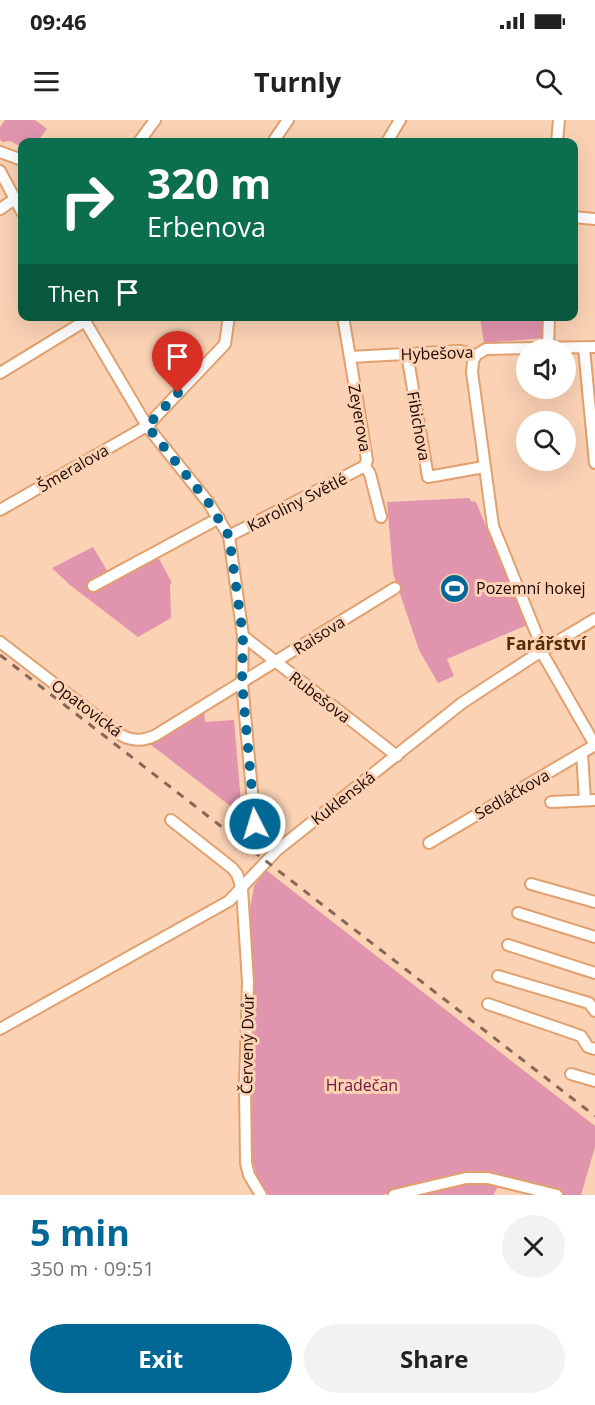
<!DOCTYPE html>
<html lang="en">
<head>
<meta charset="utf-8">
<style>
  :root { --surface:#fff; --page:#f2f2f2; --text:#222; --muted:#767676; --accent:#016896 }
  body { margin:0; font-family:"Open Sans",sans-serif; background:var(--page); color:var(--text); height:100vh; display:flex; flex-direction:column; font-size:22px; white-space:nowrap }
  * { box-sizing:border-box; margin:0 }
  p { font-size:20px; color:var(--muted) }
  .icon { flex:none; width:33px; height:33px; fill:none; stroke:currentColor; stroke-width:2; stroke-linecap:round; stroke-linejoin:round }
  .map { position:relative; height:1075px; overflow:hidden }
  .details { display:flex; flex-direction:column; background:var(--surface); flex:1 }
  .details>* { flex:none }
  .hud { position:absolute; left:18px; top:18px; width:560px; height:183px; border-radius:12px; box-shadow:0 6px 24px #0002; background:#0b6e4f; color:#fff; overflow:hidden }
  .tools { position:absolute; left:516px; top:219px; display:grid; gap:12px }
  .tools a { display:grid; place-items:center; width:60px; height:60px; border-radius:50%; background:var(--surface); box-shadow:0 6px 24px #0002; font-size:30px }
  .pin { position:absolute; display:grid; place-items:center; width:51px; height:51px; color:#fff; margin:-62px -26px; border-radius:50% 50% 50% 0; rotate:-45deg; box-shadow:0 0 6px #0007 }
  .pin .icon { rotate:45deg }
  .me { position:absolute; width:66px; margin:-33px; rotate:355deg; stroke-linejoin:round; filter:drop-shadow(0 0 4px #0008) }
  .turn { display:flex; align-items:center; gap:21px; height:126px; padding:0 30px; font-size:27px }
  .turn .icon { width:78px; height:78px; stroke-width:2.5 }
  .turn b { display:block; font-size:42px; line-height:51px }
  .then { display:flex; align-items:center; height:57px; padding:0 30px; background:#0003; gap:12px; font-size:22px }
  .round { display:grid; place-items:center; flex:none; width:63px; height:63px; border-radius:32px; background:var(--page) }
  .headline { display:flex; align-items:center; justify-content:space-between; height:102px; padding:0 30px }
  h1 { font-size:36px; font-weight:700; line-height:45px; color:var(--accent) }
  .cta { display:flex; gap:12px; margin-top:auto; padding:12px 30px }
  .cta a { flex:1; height:69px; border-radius:36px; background:var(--accent); color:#fff; font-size:24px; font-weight:700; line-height:69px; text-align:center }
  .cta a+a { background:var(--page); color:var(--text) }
  .status { display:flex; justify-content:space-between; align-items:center; height:42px; padding:0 30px; background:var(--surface); direction:ltr }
  .status svg { height:16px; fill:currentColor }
  header { display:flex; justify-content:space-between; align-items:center; height:78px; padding:0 30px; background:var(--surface); font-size:27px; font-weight:700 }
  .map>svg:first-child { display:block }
  .green { fill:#e194ae }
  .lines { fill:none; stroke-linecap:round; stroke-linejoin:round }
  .minor-casing { stroke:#e1a06e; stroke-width:14 }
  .minor { stroke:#fff; stroke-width:10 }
  .rail { stroke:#876755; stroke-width:3; stroke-dasharray:8 8; stroke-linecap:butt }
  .route { stroke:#016896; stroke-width:10; stroke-dasharray:0 18 }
  .labels { text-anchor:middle; stroke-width:6; stroke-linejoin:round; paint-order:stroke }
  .street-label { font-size:16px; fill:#1e0700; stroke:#fbd2b4 }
  .poi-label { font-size:16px; fill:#1e0700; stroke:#fbd2b4; text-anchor:start }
  .park-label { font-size:16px; fill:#731441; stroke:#fbd2b4 }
  .neighbourhood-label { font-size:18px; font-weight:bold; fill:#592d03; stroke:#fbd2b4 }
</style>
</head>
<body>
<div class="status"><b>09:46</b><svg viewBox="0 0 49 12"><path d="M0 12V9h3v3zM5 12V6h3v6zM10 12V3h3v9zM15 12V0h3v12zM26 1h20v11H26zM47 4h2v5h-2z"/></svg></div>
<header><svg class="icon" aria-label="menu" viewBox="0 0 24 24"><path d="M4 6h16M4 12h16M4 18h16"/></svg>Turnly<svg class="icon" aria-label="search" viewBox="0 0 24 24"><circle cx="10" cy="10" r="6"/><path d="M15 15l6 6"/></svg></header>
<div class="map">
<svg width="595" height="1075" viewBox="0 0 595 1075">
  <rect width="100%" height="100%" fill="#fbd2b4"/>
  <g class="green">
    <path d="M5 0H35L47 9 37 22H22V27L10 21 2 22 0 19V7Z"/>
    <path d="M480 197H543V218L484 223Z"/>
    <path d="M469 378 471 381 476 382 527 505 447 539 454 556 438 563 419 530 393 453 387 382Z"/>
    <path d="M93 427 109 454 157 435 172 463 170 464 171 498 138 517 70 465 52 448Z"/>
    <path d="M204 590 205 602 234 600 242 695 150 624Z"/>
    <path d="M266 750 595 1006V1027L581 1075H563L492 1057 429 1062 382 1075H269L257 1058 251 1034 254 899 250 789 254 766Z"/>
    <path d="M472 1061 497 1062 498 1067 493 1075H408Z"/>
  </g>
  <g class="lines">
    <defs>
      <g id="minor">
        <path d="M139 22 155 0"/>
        <path d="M273 22 288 0"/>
        <path d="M387 22 400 0"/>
        <path d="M557 22 559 0"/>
        <path d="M0 32 22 40"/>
        <path d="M0 51 22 92"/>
        <path d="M0 89 15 79"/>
        <path d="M573 97 595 99"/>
        <path d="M82 196 147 306 208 382 229 416 243 516 242 562 255 704 260 715 277 730"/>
        <path d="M343 196 367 340 365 346 370 354 381 397"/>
        <path d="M548 228 549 196"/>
        <path d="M584 228 595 343"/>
        <path d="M407 234 428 357 484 347"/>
        <path d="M476 235 473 241 472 252 493 406 543 530"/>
        <path d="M350 237 460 231 476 235 486 229 595 227"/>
        <path d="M0 253 85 201"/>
        <path d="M0 390 147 306 225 224 229 196"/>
        <path d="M229 416 365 346"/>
        <path d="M93 466 219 398"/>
        <path d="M243 516 397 636"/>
        <path d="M0 522 121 615C133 622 144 621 156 615L395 468"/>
        <path d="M541 531 595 625"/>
        <path d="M582 633 585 680"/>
        <path d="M551 682 595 680"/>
        <path d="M171 700 232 748 237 754 242 769 248 862 245 967 246 1043 249 1055 261 1075"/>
        <path d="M429 723 595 625"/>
        <path d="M531 764 595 782"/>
        <path d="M518 793 595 817"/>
        <path d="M508 825 595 853"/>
        <path d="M498 856 589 883 595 891"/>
        <path d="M488 884 581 916 588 927 595 929"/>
        <path d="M0 909 229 781 277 730 462 583 543 530 595 499"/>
        <path d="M571 954 595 961"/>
        <path d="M394 1075 466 1058H488L557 1075"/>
      </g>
    </defs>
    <use href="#minor" class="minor-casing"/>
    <use href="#minor" class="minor"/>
    <path class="rail" d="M0 535 595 996"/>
  </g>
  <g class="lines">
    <path class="route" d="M178 273 147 306 208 382 229 416 243 516 242 562 255 704"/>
  </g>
  <defs>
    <symbol id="stadium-disc" viewBox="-11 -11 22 22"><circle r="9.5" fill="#016896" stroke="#fbd2b4"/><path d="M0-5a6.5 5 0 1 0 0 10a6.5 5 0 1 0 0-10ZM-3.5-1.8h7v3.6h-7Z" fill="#fff"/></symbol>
  </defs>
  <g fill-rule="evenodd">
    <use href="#stadium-disc" x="438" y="452" width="33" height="33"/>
  </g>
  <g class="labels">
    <g class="street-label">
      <text transform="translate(437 233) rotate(-2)" y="6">Hybešova</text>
      <text transform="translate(360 298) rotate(80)" y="6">Zeyerova</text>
      <text transform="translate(419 306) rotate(80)" y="6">Fibichova</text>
      <text transform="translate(73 348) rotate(-30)" y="6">Šmeralova</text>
      <text transform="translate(297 382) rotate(-27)" y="6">Karoliny Světlé</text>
      <text transform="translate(319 515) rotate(-32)" y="6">Raisova</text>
      <text transform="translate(320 577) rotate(38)" y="6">Rubešova</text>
      <text transform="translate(87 588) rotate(37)" y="6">Opatovická</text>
      <text transform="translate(512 674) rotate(-30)" y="6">Sedláčkova</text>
      <text transform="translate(343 678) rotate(-38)" y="6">Kuklenská</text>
      <text transform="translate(247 924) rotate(-89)" y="6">Červený Dvůr</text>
    </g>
    <g class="poi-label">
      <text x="476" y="474">Pozemní hokej</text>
    </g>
    <g class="park-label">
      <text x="362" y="971">Hradečan</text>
    </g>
    <g class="neighbourhood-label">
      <text x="546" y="530">Farářství</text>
    </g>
  </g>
</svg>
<div class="tools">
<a><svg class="icon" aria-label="sound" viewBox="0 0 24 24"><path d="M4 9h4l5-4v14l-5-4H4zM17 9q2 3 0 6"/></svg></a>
<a><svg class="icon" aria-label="search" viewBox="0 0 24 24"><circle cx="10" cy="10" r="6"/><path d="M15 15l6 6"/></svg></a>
</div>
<div class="pin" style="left:178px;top:273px;background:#d93025"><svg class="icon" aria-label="arrive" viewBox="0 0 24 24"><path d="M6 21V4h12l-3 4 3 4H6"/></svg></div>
<svg class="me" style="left:255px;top:704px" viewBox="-20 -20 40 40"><circle r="17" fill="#016896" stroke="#fff" stroke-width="3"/><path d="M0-11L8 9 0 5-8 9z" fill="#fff"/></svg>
<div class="hud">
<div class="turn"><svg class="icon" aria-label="right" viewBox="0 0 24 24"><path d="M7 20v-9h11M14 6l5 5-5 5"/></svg><div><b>320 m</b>Erbenova</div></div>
<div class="then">Then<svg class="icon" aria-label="arrive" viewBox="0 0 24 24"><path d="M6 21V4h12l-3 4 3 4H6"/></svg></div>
</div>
</div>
<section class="details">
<div class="headline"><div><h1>5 min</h1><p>350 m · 09:51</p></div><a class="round"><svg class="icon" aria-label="close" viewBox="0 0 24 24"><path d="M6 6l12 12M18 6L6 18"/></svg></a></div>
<div class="cta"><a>Exit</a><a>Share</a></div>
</section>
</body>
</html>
